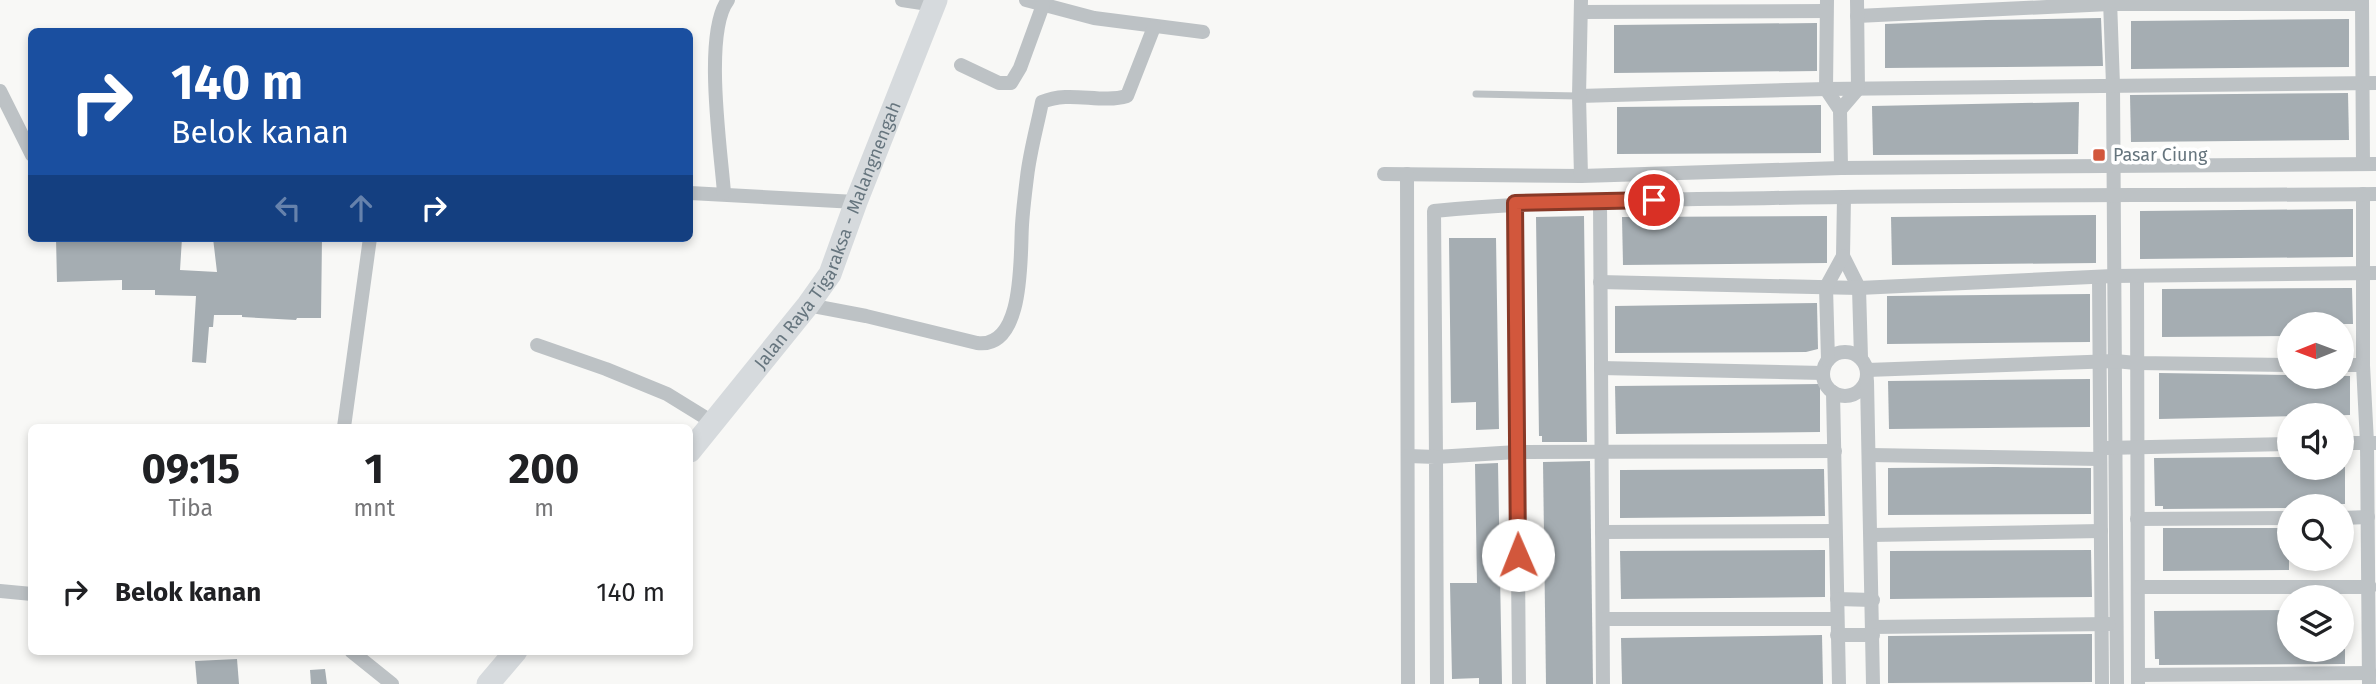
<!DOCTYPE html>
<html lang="id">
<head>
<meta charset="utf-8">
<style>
  :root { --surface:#fff; --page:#f2f2f2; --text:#202124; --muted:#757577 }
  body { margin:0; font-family:"Fira Sans",sans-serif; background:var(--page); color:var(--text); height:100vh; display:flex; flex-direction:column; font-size:26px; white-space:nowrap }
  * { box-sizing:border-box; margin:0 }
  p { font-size:23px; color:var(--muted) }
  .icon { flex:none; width:38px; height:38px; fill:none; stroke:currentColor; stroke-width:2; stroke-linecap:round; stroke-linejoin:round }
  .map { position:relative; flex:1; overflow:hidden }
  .drawer { position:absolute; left:28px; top:424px; width:665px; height:231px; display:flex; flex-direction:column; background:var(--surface); border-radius:10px; box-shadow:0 4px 10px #0003 }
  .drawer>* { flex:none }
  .guide { position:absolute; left:28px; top:28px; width:665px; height:214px; border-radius:10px; box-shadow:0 4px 10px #0003; background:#1a4fa0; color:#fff; overflow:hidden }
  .needle { width:46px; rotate:269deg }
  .tools { position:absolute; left:2277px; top:312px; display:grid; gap:14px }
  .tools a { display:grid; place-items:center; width:77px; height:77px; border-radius:50%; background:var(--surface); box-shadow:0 4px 10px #0003; font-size:35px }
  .pin { position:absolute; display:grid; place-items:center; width:60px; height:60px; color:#fff; margin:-30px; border:4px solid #fff; border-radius:50%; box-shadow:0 2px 7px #0007 }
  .me { position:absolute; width:77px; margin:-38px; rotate:359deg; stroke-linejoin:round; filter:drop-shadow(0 0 5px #0008) }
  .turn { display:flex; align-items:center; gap:24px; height:147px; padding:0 28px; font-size:32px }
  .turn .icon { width:91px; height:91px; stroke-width:2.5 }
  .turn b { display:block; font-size:49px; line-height:60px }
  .lanes { display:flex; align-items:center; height:66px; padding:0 28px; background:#0003; justify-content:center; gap:35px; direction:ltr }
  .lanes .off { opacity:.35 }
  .eta { display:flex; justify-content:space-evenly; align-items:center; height:119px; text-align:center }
  .eta b { font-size:42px; font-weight:700; line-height:49px }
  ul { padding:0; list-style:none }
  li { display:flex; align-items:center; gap:21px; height:98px; padding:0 28px }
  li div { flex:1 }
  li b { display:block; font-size:26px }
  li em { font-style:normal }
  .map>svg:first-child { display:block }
  .building { fill:#a5adb2 }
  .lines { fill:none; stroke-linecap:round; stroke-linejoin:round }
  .lane { stroke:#bdc2c5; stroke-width:7 }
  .street { stroke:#bdc2c5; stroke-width:14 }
  .primary { stroke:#d6dadd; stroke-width:23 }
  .route-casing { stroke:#883927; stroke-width:18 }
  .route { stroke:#d2573c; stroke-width:12 }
  .poi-dot { fill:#d2573c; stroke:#fff; stroke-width:2.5 }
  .labels { text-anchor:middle; stroke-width:7; stroke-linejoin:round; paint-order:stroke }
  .poi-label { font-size:18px; fill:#66757e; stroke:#fff; text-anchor:start }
  .street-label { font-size:18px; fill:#66757e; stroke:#fff }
</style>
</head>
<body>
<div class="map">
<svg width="2376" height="684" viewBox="0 0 2376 684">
  <rect width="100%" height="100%" fill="#f8f8f6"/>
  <g class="building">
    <path d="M2101 18 2103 66 1885 68V24L1986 20Z"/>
    <path d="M2349 19V67L2131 69V21Z"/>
    <path d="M1817 23V71L1614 73V25Z"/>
    <path d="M2348 93 2349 140 2131 142 2130 95Z"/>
    <path d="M2079 102 2078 154 1873 155 1872 106Z"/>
    <path d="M1821 105V153L1617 154V107Z"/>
    <path d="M2353 209V257L2140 259V211Z"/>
    <path d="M2096 215V263L1892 265 1891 217Z"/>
    <path d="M1584 216 1587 442H1542V436H1539L1536 217Z"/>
    <path d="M1827 216V263L1623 265 1622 217Z"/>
    <path d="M56 238H182L180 270 217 272 213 238H322L321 318H297L296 320 242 317V315H214L213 327H209L206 363 192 362 196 296 155 295V290H122V280L57 282Z"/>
    <path d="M1449 238H1496L1499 429 1476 430V402L1451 403Z"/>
    <path d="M2352 288 2353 324H2289V336L2162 337V289Z"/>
    <path d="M2090 294V342L1887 344V296Z"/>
    <path d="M1817 303 1818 349 1806 352 1615 353V306Z"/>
    <path d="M2159 373 2350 376V415L2159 419Z"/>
    <path d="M2090 379V427L1889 429 1888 381Z"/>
    <path d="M1820 384V432L1616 434 1615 386Z"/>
    <path d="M2289 457V467H2345V504L2289 505V508L2163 509V506H2155L2154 458Z"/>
    <path d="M1590 461 1593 684H1546L1543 462Z"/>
    <path d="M1498 463 1502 684H1479V678L1452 679 1450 583H1477L1475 464Z"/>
    <path d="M1996 467 2091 468V514L1888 515V468Z"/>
    <path d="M1824 469 1825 516 1620 518V470Z"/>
    <path d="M2163 528H2289V570L2163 571Z"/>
    <path d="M1825 550V597L1621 599 1620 551Z"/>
    <path d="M2091 550 2092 597 1890 599V551Z"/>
    <path d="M2289 610V649H2345V664L2159 665V659H2155L2154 611Z"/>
    <path d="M2092 634V682L1888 683V636Z"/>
    <path d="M1822 635 1823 684H1622L1621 638Z"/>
    <path d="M237 659 239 684H197L195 661Z"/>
    <path d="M325 669 327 684H311L310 670Z"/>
  </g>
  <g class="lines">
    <path class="lane" d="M1476 94 1579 96"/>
    <g class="street">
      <path d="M902 0 935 5"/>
      <path d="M1026 0 1094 18 1203 32"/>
      <path d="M1827 0 1826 89 1840 110 1841 168"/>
      <path d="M2110 0 2113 85 2117 684"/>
      <path d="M2362 0 2363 164"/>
      <path d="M1581 12 1826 11"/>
      <path d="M1857 16 2110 4H2362"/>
      <path d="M961 65 999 83H1011L1020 68 1043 5"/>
      <path d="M0 91 32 155"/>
      <path d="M1579 96 1826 89 2376 83"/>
      <path d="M1840 110 1858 89 1857 0"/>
      <path d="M1384 174 1581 176 1841 168 2376 164"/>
      <path d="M1407 174 1408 684"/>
      <path d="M1581 176 1579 96 1581 0"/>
      <path d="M690 193 856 202"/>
      <path d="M724 193C721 151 703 33 728 0"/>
      <path d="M2363 194V365L2367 443 2369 684"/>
      <path d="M1844 197 1843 256 1859 288 1861 358"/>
      <path d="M1600 201 1603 684"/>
      <path d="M1515 203 1519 684"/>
      <path d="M2137 277 2138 684"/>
      <path d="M2099 278 2102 684"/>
      <path d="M1600 282 1859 288 2113 276 2376 273"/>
      <path d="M808 305 866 316 977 343C1025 349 1020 256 1022 225 1023 209 1025 193 1027 177 1030 151 1037 127 1042 102 1070 90 1100 104 1127 96L1154 27"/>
      <path d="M537 345 606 369 667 394 714 423"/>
      <circle cx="1845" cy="374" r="22"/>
      <path d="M1828 360 1826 287 1843 256"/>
      <path d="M2342 365H2363"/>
      <path d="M1601 368 1823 373"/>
      <path d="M1867 370 2115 361 2136 363 2289 365"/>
      <path d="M1867 381 1873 684"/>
      <path d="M1833 392 1839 684"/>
      <path d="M344 427 370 238"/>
      <path d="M2342 443H2375"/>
      <path d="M2105 448 2289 444"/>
      <path d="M1835 451 1517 452 1436 457 1434 211C1547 200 1660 200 1773 198 1974 194 2175 196 2376 194"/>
      <path d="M1870 455 2099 459"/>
      <path d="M1408 456 1436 457 1437 684"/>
      <path d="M2342 518 2368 517"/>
      <path d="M2137 519 2289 518"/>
      <path d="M1602 532 1835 531"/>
      <path d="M1871 535 2101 531"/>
      <path d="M2139 587H2370"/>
      <path d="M0 591 32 594"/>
      <path d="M1837 599 1873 600"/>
      <path d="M1603 619H1837"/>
      <path d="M1873 627 2109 624"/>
      <path d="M1837 635H1873"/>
      <path d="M351 651 392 684"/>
      <path d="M2138 675 2370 673"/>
    </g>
    <g class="primary">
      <path id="s1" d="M690 451 808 305 830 274 856 202 936 0"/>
      <path d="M488 684 516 651"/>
    </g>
  </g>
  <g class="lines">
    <defs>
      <path id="route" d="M1518 555 1515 203 1654 200"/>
    </defs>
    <use href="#route" class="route-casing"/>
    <use href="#route" class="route"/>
  </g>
  <rect class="poi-dot" x="2092" y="148" width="14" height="14" rx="3.5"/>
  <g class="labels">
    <g class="poi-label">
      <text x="2113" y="161">Pasar Ciung</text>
    </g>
    <g class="street-label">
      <text dy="6" stroke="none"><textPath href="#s1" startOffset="259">Jalan Raya Tigaraksa - Malangnengah</textPath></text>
    </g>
  </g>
</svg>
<div class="tools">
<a><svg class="needle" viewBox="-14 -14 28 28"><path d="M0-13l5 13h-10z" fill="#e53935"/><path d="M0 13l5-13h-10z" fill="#757577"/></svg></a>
<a><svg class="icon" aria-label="sound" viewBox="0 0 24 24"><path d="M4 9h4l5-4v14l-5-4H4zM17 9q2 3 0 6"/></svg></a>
<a><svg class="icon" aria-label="search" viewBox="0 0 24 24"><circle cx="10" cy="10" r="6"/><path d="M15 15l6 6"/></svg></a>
<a><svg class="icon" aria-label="layers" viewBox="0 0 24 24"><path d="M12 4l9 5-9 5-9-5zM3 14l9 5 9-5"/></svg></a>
</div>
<div class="pin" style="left:1654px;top:200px;background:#d93025"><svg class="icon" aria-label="arrive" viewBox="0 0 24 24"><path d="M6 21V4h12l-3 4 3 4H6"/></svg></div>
<svg class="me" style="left:1518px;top:555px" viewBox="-20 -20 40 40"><circle r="19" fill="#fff"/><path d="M0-13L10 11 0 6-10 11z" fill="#d2573c"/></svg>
<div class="guide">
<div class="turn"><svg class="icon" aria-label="right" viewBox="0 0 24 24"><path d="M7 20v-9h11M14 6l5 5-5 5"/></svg><div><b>140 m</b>Belok kanan</div></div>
<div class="lanes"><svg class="icon off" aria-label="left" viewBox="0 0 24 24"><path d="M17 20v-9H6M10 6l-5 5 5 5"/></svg><svg class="icon off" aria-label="ahead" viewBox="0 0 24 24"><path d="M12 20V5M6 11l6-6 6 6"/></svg><svg class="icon" aria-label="right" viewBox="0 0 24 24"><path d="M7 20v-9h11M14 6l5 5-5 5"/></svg></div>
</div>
<section class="drawer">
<div class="eta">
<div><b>09:15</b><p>Tiba</p></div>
<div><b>1</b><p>mnt</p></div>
<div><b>200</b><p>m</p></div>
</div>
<ul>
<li><svg class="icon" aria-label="right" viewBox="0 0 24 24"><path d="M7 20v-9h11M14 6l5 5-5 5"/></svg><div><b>Belok kanan</b></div><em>140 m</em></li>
</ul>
</section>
</div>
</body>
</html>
